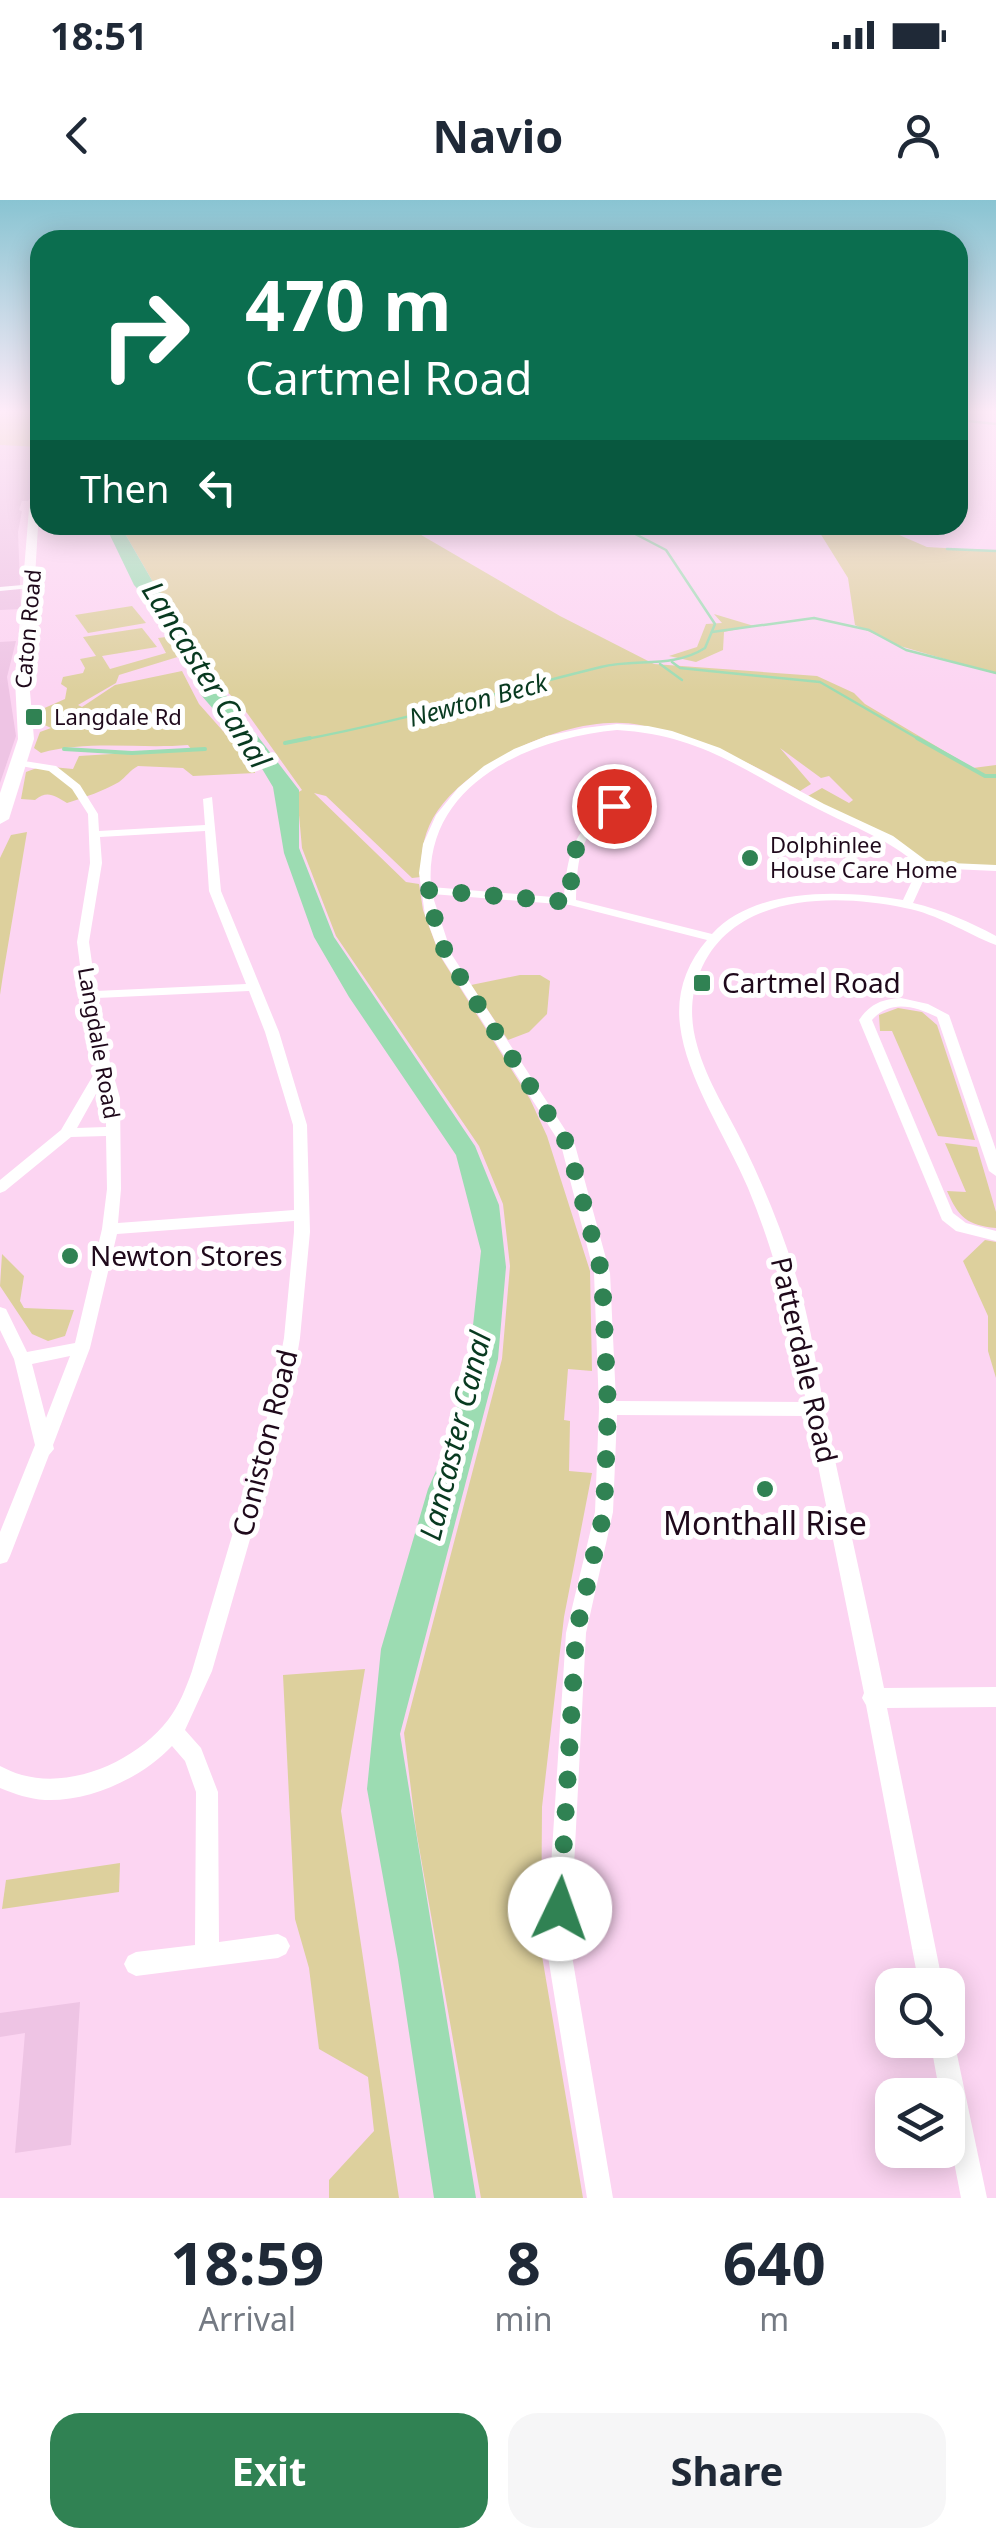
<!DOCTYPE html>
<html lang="en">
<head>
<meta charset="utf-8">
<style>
  :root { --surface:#fff; --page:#f6f6f7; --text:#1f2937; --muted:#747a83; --accent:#308253 }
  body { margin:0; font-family:"Noto Sans",sans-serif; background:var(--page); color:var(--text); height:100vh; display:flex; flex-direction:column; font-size:38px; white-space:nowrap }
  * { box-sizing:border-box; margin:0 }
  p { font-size:32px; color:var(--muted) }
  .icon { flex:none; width:55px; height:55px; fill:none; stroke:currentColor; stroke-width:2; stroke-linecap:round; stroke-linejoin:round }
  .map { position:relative; height:1998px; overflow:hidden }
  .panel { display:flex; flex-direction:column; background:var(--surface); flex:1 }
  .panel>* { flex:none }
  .top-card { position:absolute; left:30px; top:30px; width:938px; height:305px; border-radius:30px; box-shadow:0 5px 25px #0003; background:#0b6e4f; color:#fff; overflow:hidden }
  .tools { position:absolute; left:875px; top:1768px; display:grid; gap:20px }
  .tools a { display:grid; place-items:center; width:90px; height:90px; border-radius:20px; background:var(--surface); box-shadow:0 5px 25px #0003; font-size:50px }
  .pin { position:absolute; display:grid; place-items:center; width:85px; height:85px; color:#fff; margin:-42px; border:5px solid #fff; border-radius:50%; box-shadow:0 2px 10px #0007 }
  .me { position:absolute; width:110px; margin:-55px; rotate:3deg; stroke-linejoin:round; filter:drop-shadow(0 0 8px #0008) }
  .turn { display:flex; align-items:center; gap:35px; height:210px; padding:0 50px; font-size:45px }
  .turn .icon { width:130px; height:130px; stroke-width:2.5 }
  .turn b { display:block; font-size:70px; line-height:85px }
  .then { display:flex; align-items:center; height:95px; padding:0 50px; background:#0003; gap:20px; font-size:38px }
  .eta { display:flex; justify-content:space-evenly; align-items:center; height:170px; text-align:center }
  .eta b { font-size:60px; font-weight:700; line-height:70px }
  .cta { display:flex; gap:20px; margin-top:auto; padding:20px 50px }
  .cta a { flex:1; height:115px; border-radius:30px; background:var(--accent); color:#fff; font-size:40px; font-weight:700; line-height:115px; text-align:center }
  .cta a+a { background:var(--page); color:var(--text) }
  .status { display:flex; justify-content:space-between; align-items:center; height:70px; padding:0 50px; background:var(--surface); direction:ltr }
  .status svg { height:28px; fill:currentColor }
  header { display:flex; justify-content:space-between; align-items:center; height:130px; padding:0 50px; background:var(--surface); font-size:45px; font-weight:700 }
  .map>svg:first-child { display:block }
  .built { fill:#eec4e4 }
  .green { fill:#ddd09d }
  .water { fill:#9cdcb2 }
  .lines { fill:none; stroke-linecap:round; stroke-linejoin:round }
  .stream-far1 { stroke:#9cdcb2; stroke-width:2.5 }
  .stream { stroke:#9cdcb2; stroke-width:4 }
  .minor { fill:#fff; fill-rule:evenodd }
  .primary { fill:#fff; fill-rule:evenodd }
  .route { stroke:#308253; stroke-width:18; stroke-dasharray:0 32.4 }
  .poi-dot { fill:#308253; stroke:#fff; stroke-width:4 }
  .labels { text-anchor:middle; stroke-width:10; stroke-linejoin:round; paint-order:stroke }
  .far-street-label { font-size:22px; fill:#1f091b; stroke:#fff }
  .far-poi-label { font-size:22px; fill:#1f091b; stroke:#fff; text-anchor:start }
  .far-water-label { font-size:25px; font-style:italic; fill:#083a20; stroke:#fff }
  .poi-label { font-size:28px; fill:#1f091b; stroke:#fff; text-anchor:start }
  .street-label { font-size:28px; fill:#1f091b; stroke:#fff }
  .water-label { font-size:30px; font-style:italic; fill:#083a20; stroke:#fff }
  .near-poi-label { font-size:32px; fill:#1f091b; stroke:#fff }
</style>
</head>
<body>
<div class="status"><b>18:51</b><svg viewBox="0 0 49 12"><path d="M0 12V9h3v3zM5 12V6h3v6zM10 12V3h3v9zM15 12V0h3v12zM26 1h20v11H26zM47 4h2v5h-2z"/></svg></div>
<header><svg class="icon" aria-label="back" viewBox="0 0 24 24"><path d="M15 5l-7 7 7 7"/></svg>Navio<svg class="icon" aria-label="person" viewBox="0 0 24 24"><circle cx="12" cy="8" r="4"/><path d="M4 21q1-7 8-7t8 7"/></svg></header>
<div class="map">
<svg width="996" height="1998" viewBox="0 0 996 1998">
  <rect width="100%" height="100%" fill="#fcd5f2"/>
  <g class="built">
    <path d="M0 244 40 246V284L28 301H22L19 310 22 311 18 332 21 409 0 410Z"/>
    <path d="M16 441 7 477 16 536 0 583V442Z"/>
    <path d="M80 1802 71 1945 15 1953 25 1833 0 1837V1813Z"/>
  </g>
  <g class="green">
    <path d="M0 212H40V247L0 245Z"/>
    <path d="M120 325H404L560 416 654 464 817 476 854 493 865 504 973 568 996 565V668L925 665 808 596 822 588 849 603 853 600 829 576 821 578 780 548 811 584 800 591C748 561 695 537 640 525 575 511 465 562 433 618 422 638 421 656 421 677L412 678 326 596 314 593 406 682 419 684 423 710 440 756 530 899 547 936 590 1071 592 1171 568 1169 564 1220 570 1221 569 1271 592 1273 564 1417 542 1607 541 1750 583 1998H481L416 1630 404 1533 502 1159 510 1066 503 1004 479 946 336 736 302 648 297 593 302 590 247 513 202 464 177 410 157 389Z"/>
    <path d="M815 325H876L927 347 996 351V474L900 446 855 425 848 378Z"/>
    <path d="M132 406 146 423 88 433 75 415Z"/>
    <path d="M714 414 754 426 724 432 723 450 696 462 669 456 697 447 706 424 722 423Z"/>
    <path d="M142 428 157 447 102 456 110 469 166 453 158 438 174 436 184 455 119 475 116 483 78 505 82 507 115 485 182 471 199 504 254 566 255 573 193 576 183 568 138 566C130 570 126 577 119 582 103 591 86 597 67 603 54 595 47 590 35 600L21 599 26 572 42 566 73 569 79 556 191 549 188 545C140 549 86 540 41 553L34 548 40 532 51 528 32 519 40 510 65 499 67 488 61 484 63 477 83 473 85 468 80 459 96 456 83 437Z"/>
    <path d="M27 632 3 775 0 795V658L11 635Z"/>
    <path d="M520 775H540L550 781 547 814 529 832 508 840 471 785Z"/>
    <path d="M898 808 922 812 937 825 975 940 938 936 892 831H880L879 815Z"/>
    <path d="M945 943 977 947 996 1012V1028C967 1025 959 1018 947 991L966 992Z"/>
    <path d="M985 1040 996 1042V1178L988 1151V1116L963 1061Z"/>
    <path d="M2 1054 24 1076 20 1101 24 1108 74 1110 65 1136 48 1141 32 1134 0 1086Z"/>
    <path d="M365 1469 341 1611 399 1998H329V1980L374 1931 368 1877 319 1849 309 1768 295 1719 283 1475Z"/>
    <path d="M120 1663 119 1692 2 1709 6 1680Z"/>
  </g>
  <path class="water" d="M105 325H120L157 389 177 410 202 464 299 590V648L334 737 475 946 499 1005 506 1067 498 1159 400 1534 476 1998H434L398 1760 367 1589 381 1449 428 1289 450 1239 471 1144 481 1051 456 955 349 797 314 737 284 653 273 587 255 557 201 495 192 477 190 462 168 423 134 385Z"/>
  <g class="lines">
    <g class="stream-far1">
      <path d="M968 221 996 224"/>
      <path d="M947 349 996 351"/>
      <path d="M712 432 814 418 869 430 906 450 996 473"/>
      <path d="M672 462 680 468 820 482 922 541"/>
      <path d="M660 464 682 480"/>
      <path d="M296 541C399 522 499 492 601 467 636 458 672 469 705 448L715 424 666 350 618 325"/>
    </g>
    <g class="stream">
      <path d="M917 538 985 576H996"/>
      <path d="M285 543 310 538"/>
      <path d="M64 549 132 553 205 549"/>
    </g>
    <g class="minor">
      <path d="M34 384V388H31L0 391V387Z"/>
      <path d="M617 524 648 526 672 531 720 548 824 604 893 636 928 662 996 665V671L929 668 913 703C943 710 970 722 996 736V745C965 733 938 714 905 708 835 693 732 693 700 772 690 796 690 820 697 845 707 882 729 914 745 948 767 993 786 1041 800 1089 814 1137 819 1188 830 1237 848 1321 867 1404 884 1488L996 1487V1507L887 1508 943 1785H919L866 1505 862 1498 864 1493 808 1216 617 1215 613 1312 586 1433 570 1744 613 1998H587L546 1744 566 1433 595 1312 599 1208 594 1073 561 945 440 755 425 715 419 673 423 644 436 615 458 588 484 566 514 549 547 536 584 528ZM617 530C703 535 745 572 818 609 853 627 889 639 919 666L903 700C844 690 756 686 712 734L576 700C577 672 577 642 600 622 610 613 623 607 634 598L621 589 616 592 622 598C576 626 568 645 564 698L431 687C423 583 531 538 617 530ZM432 694 570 705 707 740C686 764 676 794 680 825 686 878 727 938 748 988 777 1057 793 1128 806 1202L616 1201 610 1073 575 945 452 755Z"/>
      <path d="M18 560 56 566 80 585 98 614 99 631 205 625 203 599 212 597 221 691 279 832 307 925 310 1032 300 1138 289 1204 212 1471 185 1530 201 1548 218 1592 219 1742 278 1734 286 1738 290 1746 286 1754 278 1758 136 1776 128 1772 124 1764 128 1756 136 1752 195 1745 196 1592 185 1561 172 1546C142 1578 89 1602 45 1600 29 1599 15 1594 0 1588V1566C7 1569 14 1573 22 1575 73 1589 136 1561 168 1520 179 1506 186 1488 192 1471L271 1204 284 1138 294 1032V1021L117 1034 90 1148 53 1245 54 1249 49 1255 10 1356 7 1362 0 1364V1332L35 1245 14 1159 0 1130V1107L6 1109 27 1152 75 1143 102 1029 107 989 106 936 71 937 5 991 0 993V980L61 930 98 867 88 827 77 742 90 663 88 614 72 589 49 571 15 565 13 563ZM205 631 209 691 246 784 96 791 89 742 102 663 100 637ZM249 791 265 832 293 925 294 1010 118 1023 121 989 120 898 100 827 97 798ZM102 883 106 898V927L77 928ZM70 1156 46 1218 32 1164Z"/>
      <path d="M901 798 928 804 949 815 996 950V976L989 971 937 817C915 806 890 799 872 820L953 1013 966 1023 996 1031V1041L956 1031 942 1020 859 820C870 804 882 799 901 798Z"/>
      <path d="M948 1830 951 1831 954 1840 987 1998H961L948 1931V1895H940L930 1840H948Z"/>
    </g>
    <path class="primary" d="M40 292 29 480 34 539 9 619 0 624V593L18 539 15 480 29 309 34 295Z"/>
  </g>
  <linearGradient id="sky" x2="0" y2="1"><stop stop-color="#89c4d2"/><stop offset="0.43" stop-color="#feecf9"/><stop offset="1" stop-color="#feecf9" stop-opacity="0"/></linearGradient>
  <rect width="996" height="492" fill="url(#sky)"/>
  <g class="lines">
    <path class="route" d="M560 1709 576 1433 604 1312 608 1208 602 1074 568 945 446 755 426 690 570 702C572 658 572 629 614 606"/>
  </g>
  <g class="poi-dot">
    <rect x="24" y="507" width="20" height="20" rx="5"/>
    <circle cx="750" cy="658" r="10"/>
    <rect x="692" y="773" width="20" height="20" rx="5"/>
    <circle cx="70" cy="1056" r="10"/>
    <circle cx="765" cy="1289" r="10"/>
  </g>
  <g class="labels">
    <g class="far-street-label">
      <text transform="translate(28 429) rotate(-85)" y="8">Caton Road</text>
      <text transform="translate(99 843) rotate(80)" y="8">Langdale Road</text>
    </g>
    <g class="far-poi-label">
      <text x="54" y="525">Langdale Rd</text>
      <text x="770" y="653">Dolphinlee<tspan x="770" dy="25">House Care Home</tspan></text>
    </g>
    <g class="far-water-label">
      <text transform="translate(478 500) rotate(-15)" y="9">Newton Beck</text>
    </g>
    <g class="poi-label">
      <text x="722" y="793">Cartmel Road</text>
      <text x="90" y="1066">Newton Stores</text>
    </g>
    <g class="street-label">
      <text transform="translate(804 1160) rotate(77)" y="10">Patterdale Road</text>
      <text transform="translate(265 1243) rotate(-76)" y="10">Coniston Road</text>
    </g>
    <g class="water-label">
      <text transform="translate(206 475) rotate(58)" y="10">Lancaster Canal</text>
      <text transform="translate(456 1236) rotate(-76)" y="10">Lancaster Canal</text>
    </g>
    <g class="near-poi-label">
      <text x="765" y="1335">Monthall Rise</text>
    </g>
  </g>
</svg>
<div class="tools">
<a><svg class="icon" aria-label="search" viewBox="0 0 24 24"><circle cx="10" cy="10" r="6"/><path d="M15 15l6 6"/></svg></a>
<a><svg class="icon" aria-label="layers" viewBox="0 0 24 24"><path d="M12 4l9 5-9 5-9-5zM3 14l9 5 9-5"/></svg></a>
</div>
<div class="pin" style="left:614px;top:606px;background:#d93025"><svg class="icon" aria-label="arrive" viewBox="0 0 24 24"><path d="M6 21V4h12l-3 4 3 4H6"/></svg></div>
<svg class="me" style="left:560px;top:1709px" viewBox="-20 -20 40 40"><circle r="19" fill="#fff"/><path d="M0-13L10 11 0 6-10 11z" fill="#308253"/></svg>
<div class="top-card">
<div class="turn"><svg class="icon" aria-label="right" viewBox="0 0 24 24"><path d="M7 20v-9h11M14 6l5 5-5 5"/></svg><div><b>470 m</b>Cartmel Road</div></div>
<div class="then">Then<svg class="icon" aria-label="left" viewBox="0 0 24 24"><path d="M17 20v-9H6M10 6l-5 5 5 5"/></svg></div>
</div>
</div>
<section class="panel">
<div class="eta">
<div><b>18:59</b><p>Arrival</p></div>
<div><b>8</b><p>min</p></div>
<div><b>640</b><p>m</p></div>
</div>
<div class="cta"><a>Exit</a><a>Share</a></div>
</section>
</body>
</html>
